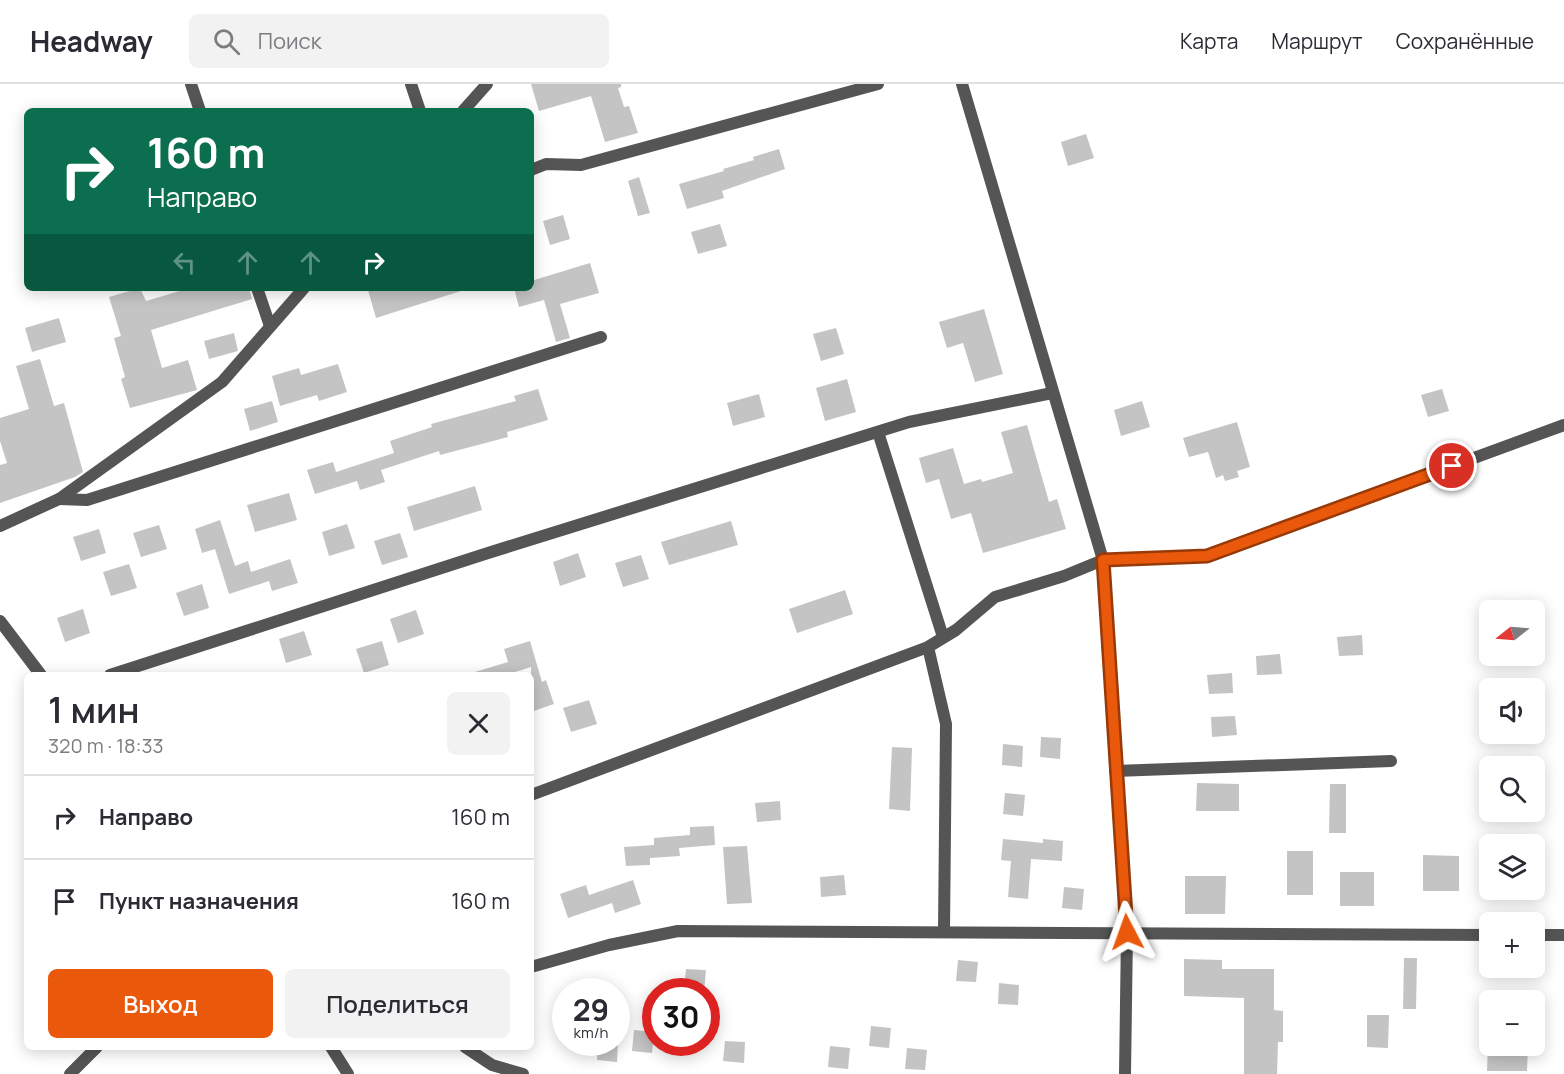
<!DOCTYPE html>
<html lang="ru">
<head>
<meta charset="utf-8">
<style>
  :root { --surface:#fff; --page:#f2f2f3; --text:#2b2b33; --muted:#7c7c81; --line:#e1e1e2; --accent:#ea580c }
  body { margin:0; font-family:Manrope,sans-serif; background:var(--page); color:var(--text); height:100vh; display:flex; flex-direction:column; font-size:22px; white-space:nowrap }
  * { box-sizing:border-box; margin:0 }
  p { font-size:20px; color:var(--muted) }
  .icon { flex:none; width:33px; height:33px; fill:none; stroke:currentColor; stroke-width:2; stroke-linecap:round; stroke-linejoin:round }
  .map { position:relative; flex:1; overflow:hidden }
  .side { position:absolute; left:24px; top:588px; width:510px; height:378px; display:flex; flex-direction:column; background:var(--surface); border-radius:9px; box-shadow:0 3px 15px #0003 }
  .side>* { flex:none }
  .guide { position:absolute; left:24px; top:24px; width:510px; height:183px; border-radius:9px; box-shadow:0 3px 15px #0003; background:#0b6e4f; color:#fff; overflow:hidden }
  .needle { width:39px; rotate:253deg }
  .tools { position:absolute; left:1479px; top:516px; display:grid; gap:12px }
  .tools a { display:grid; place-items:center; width:66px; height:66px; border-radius:9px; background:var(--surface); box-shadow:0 3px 15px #0003; font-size:30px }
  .speed { position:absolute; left:552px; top:894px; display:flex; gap:12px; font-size:30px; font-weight:700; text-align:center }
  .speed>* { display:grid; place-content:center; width:78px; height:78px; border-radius:50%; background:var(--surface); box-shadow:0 3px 15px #0003; line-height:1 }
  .speed small { font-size:15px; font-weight:400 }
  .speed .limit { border:9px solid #d22; background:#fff; color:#111 }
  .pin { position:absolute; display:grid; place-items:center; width:51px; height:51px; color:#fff; margin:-26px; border:3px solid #fff; border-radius:50%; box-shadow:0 2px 6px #0007 }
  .me { position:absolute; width:66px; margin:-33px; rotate:356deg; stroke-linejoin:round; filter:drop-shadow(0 0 4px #0008) }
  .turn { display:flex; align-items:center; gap:21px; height:126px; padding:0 24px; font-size:27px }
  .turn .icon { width:78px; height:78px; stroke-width:2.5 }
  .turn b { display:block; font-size:42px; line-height:51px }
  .lanes { display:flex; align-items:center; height:57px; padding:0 24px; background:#0003; justify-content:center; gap:30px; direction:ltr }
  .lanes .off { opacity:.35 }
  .round { display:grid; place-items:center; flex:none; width:63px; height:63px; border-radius:9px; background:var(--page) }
  .overview { display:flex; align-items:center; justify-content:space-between; height:102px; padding:0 24px }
  h1 { font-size:36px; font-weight:600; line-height:45px }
  .button { display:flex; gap:12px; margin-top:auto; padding:12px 24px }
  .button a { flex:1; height:69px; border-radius:9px; background:var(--accent); color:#fff; font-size:24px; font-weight:600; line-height:69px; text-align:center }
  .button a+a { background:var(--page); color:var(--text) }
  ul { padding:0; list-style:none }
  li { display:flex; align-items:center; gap:18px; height:84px; padding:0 24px; border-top:2px solid var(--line) }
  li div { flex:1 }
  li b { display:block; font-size:22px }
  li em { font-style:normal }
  header { display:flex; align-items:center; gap:36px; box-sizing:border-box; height:84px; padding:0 30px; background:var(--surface); border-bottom:2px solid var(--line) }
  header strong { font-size:28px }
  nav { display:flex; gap:33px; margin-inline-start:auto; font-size:21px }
  .search { width:420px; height:54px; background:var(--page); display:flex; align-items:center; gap:15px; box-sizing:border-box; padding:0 21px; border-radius:9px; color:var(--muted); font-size:22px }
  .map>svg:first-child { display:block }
  .building { fill:#c4c4c4 }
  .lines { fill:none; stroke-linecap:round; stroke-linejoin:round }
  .minor { stroke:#555; stroke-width:12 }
  .route-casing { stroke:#983908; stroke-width:15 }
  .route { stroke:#ea580c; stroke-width:10 }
</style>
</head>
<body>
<header>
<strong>Headway</strong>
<div class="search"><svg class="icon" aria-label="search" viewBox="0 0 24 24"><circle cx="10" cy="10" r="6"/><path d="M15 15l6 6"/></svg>Поиск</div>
<nav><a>Карта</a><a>Маршрут</a><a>Сохранённые</a></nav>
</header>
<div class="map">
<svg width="1564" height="990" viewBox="0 0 1564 990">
  <rect width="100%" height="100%" fill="#fff"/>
  <g class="building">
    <path d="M531 0H621V3L618 4 624 23 629 22 638 49 605 58 591 12 539 27Z"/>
    <path d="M1086 50 1094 74 1068 82 1061 58Z"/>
    <path d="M779 65 785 85 722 107 724 114 687 125 679 100 724 87 723 85 754 76 753 73Z"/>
    <path d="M639 93 650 129 638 132 628 97Z"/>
    <path d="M563 131 570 155 550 161 543 137Z"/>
    <path d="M720 140 727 162 698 170 691 148Z"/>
    <path d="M590 179 599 209 560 220 570 254 556 258 544 216 519 223 514 204H531V197Z"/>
    <path d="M140 204 146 217 190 204H249L252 215 151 246 162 284 188 276 197 306 130 324 121 295 125 293 114 254 121 252 109 213Z"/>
    <path d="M376 204H460L461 207 376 234 368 206Z"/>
    <path d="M984 225 1003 290 975 298 963 259 947 264 939 238Z"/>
    <path d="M59 234 66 258 32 268 25 244Z"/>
    <path d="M836 244 844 270 821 277 813 250Z"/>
    <path d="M234 249 238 267 209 275 204 257Z"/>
    <path d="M40 275 54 322 64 319 83 388 75 393 0 419V381L7 379 0 357V334L29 325 16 282Z"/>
    <path d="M338 280 347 308 319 317 317 311 280 322 272 292 299 284 301 291Z"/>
    <path d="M847 295 856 328 825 337 816 304Z"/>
    <path d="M538 305 548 336 507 348 508 353 440 371 439 367 381 386 385 398 360 406 357 397 315 410 307 386 333 378 336 388 394 369 390 357 432 343 431 340 516 317 514 312Z"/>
    <path d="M1442 305 1449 327 1428 333 1421 311Z"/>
    <path d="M759 310 765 333 733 342 727 319Z"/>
    <path d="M272 317 278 338 250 347 244 325Z"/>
    <path d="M1142 317 1150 343 1121 352 1114 326Z"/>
    <path d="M1237 338 1250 383 1237 387 1239 393 1225 397 1223 391 1216 394 1208 368 1189 373 1183 354Z"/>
    <path d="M1027 341 1049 418 1057 415 1066 445 983 469 971 429 951 435 939 395 926 399 919 374 953 364 964 400 981 395 982 398 1013 389 1001 348Z"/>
    <path d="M475 402 482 426 414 447 407 423Z"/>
    <path d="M289 409 297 436 255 448 247 421Z"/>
    <path d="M220 436 235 482 248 477 251 488 290 475 298 499 272 507 269 497 229 510 215 465 202 469 195 445Z"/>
    <path d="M731 437 738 461 669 481 661 458Z"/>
    <path d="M347 440 355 464 329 472 322 448Z"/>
    <path d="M159 441 167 465 141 473 133 449Z"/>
    <path d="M99 445 106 469 81 477 73 453Z"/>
    <path d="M400 449 408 473 382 481 374 457Z"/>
    <path d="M578 469 586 493 560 502 553 478Z"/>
    <path d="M641 471 649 495 623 503 615 479Z"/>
    <path d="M129 480 137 504 111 512 103 488Z"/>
    <path d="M202 500 209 524 184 532 176 509Z"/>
    <path d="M845 506 853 530 797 549 789 525Z"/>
    <path d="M83 525 90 549 65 558 57 534Z"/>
    <path d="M416 526 424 550 398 559 390 535Z"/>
    <path d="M304 547 312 571 286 579 279 555Z"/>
    <path d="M1362 551 1363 571 1339 572 1337 553Z"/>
    <path d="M382 557 389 581 364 589 356 565Z"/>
    <path d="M530 557 542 598 546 596 554 620 531 628V583L506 591H475V588L508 578 504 565Z"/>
    <path d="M1280 570 1282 590 1257 591 1256 572Z"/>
    <path d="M1232 589 1233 609 1209 610 1207 591Z"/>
    <path d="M589 616 597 640 571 648 563 624Z"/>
    <path d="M1235 632 1237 651 1212 653 1211 633Z"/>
    <path d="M1041 653 1061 654 1060 675 1040 673Z"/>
    <path d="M1003 660 1023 662 1022 683 1002 681Z"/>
    <path d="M892 663 912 664 910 727 889 725Z"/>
    <path d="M1197 699 1239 700V727H1196Z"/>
    <path d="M1330 700H1346V749H1329Z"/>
    <path d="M1005 709 1025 711 1023 732 1003 730Z"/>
    <path d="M780 717 781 736 757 738 755 719Z"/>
    <path d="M714 742 715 761 679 764 680 772 650 774V781L626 782 624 763 654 761V754L690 751V743Z"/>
    <path d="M1003 755 1043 759V755L1063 757 1062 777 1031 775 1028 815 1008 813 1011 777 1001 776Z"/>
    <path d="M747 762 752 819 727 820 723 763Z"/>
    <rect x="1287" y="767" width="26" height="44"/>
    <path d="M1423 771 1459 772V807H1423Z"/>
    <rect x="1340" y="788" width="34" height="34"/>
    <path d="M844 791 846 811 821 813 820 793Z"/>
    <path d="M1185 792H1226L1225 830H1185Z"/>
    <path d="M633 796 641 820 615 829 612 819 568 834 560 810 586 801 589 811Z"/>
    <path d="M1064 803 1084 805 1082 826 1062 824Z"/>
    <path d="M1404 874H1417L1416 925H1403Z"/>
    <path d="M1184 875 1222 876V885H1274V926L1283 927V958H1278L1277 990H1244V914L1184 912Z"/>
    <path d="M958 876 978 878 976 898 956 897Z"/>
    <path d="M686 885 706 886 704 907 684 905Z"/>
    <path d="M999 899 1019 901 1018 921 998 920Z"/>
    <path d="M1367 931H1389L1388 964 1367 963Z"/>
    <path d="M871 942 891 944 889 964 869 962Z"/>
    <path d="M634 946 654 948 652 969 632 967Z"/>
    <path d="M725 957 745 958 744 979 723 977Z"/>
    <path d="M598 958H618L617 978 597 976Z"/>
    <path d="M830 962 850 964 848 985 828 983Z"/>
    <path d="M1488 962H1528L1527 987H1487Z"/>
    <path d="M907 964 927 966 925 986 905 985Z"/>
  </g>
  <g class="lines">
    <g class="minor">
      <path d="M191 0 200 27"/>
      <path d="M411 0 420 27"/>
      <path d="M962 0 1103 476 1127 848 1125 990"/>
      <path d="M463 27 487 0"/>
      <path d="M531 86 546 80 581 81 878 0"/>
      <path d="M257 204 270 242"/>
      <path d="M878 348 943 553"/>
      <path d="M59 415 87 416 601 253"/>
      <path d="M0 442 59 415 222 298 304 204"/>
      <path d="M0 537 41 591"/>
      <path d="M928 563 946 640 944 847"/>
      <path d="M110 591 488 469 909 338 1052 309"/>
      <path d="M1115 687 1391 677"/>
      <path d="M531 711 928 563 956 546 995 513 1064 492 1103 476 1207 472 1564 341"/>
      <path d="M1534 851H1564"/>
      <path d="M531 883 609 861 678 847 1490 851"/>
      <path d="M331 963 348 990"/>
      <path d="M465 963 492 981 523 990"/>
      <path d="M70 990 97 963"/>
    </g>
  </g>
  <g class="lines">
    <defs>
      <path id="route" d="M1127 848 1103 476 1207 472 1452 382"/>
    </defs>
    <use href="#route" class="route-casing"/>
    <use href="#route" class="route"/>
  </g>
</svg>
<div class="tools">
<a><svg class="needle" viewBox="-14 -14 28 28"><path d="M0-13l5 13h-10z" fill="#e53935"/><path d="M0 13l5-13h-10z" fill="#7c7c81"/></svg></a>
<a><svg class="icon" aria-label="sound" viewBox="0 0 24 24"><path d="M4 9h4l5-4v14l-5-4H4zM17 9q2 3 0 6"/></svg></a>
<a><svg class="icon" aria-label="search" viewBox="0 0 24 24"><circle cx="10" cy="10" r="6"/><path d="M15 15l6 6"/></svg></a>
<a><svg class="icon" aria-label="layers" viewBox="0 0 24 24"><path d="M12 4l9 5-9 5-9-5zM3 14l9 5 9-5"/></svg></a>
<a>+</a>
<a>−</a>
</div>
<div class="speed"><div>29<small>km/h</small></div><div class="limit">30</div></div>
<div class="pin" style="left:1452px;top:382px;background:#d93025"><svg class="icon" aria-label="arrive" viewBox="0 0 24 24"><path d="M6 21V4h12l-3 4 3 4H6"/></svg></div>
<svg class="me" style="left:1127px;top:848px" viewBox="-20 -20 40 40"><path d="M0-17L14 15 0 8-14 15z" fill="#ea580c" stroke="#fff" stroke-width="4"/></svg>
<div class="guide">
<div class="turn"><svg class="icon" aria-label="right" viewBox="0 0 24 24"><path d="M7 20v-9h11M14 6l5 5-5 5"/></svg><div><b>160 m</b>Направо</div></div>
<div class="lanes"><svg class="icon off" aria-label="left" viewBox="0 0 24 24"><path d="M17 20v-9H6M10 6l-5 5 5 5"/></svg><svg class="icon off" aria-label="ahead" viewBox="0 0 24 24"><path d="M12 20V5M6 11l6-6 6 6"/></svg><svg class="icon off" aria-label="ahead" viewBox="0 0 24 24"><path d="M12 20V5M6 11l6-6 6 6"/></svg><svg class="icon" aria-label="right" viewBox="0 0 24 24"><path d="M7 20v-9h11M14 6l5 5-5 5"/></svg></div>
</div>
<section class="side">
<div class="overview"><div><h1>1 мин</h1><p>320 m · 18:33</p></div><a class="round"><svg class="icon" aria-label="close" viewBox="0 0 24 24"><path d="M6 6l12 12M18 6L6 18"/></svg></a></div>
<ul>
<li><svg class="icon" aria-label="right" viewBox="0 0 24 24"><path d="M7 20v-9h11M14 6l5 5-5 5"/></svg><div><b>Направо</b></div><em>160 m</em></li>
<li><svg class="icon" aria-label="arrive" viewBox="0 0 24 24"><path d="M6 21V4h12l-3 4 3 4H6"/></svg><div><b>Пункт назначения</b></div><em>160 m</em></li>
</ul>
<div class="button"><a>Выход</a><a>Поделиться</a></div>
</section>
</div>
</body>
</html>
